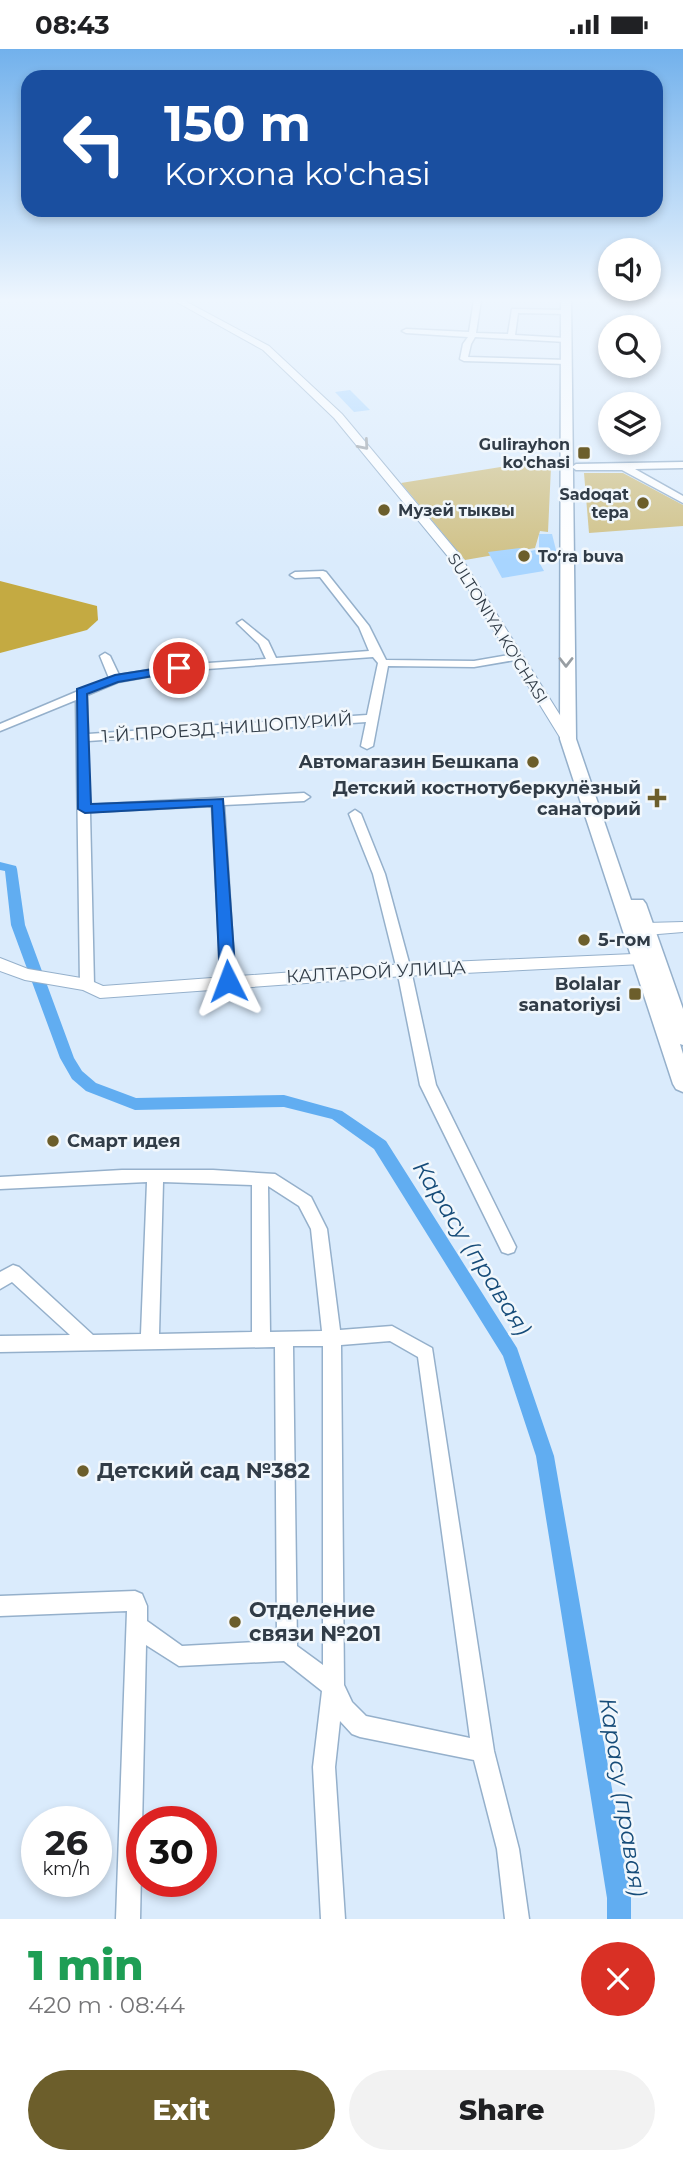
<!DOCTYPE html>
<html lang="en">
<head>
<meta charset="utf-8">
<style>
  :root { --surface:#fff; --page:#f2f2f2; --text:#202124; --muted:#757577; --accent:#6c5e2b }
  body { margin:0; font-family:Montserrat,sans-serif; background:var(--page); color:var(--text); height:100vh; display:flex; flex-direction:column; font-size:26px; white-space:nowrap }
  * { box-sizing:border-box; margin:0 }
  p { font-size:23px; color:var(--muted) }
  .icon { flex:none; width:38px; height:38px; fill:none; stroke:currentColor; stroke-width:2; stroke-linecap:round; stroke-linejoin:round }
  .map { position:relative; height:1870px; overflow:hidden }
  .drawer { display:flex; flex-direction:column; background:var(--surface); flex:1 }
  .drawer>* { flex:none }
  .top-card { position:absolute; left:21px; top:21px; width:642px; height:147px; border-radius:21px; box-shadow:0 4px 10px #0003; background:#1a4fa0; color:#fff; overflow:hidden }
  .fabs { position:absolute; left:598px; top:189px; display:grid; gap:14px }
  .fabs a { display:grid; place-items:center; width:63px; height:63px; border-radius:50%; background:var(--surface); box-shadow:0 4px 10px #0003; font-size:35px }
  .speed { position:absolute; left:21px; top:1757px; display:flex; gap:14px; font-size:35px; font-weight:700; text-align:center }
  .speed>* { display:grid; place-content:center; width:91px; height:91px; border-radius:50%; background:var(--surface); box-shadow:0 4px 10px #0003; line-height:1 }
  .speed small { font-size:18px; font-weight:400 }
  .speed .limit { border:10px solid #d22; background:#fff; color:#111 }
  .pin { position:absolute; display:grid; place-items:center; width:60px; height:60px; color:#fff; margin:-30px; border:4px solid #fff; border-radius:50%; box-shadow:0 2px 7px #0007 }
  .me { position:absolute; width:77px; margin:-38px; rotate:357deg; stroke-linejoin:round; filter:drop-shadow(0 0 5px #0008) }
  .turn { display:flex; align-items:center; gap:24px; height:147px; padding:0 28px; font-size:32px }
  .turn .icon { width:91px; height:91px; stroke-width:2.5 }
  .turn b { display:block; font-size:49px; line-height:60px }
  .round { display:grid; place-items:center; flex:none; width:74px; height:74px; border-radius:37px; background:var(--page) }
  .overview { display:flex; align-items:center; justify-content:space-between; height:119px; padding:0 28px }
  h1 { font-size:42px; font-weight:800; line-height:52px; color:#1e9e55 }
  .cta { display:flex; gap:14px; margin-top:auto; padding:14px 28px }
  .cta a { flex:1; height:80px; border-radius:42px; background:var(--accent); color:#fff; font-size:28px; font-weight:800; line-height:80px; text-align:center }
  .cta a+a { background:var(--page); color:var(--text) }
  .status { display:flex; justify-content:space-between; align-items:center; height:49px; padding:0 35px; background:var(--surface); direction:ltr }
  .status svg { height:19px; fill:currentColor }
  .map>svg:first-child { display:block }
  .green { fill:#d0c186 }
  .forest { fill:#c4aa42 }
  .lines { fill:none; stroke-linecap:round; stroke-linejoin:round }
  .canal { fill:#61adf1; fill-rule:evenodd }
  .building { fill:#a8d5ff }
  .minor-casing { stroke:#95b0cb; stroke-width:3 }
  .tertiary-casing { stroke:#95b0cb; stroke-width:2 }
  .secondary-casing { stroke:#95b0cb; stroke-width:3 }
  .minor { fill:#fff; fill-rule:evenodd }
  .tertiary { fill:#fff; fill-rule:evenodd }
  .secondary { fill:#fff; fill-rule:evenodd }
  .oneway { stroke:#989ea3 }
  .route { fill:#1a73e8; stroke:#114b97; stroke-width:2 }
  .poi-dot { fill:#6c5e2b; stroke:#f1f7fc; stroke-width:2.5 }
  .labels { text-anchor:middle; stroke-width:5; stroke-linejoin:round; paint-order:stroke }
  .far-poi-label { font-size:16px; font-weight:bold; fill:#313c47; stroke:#f1f7fc; text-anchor:end }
  .far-street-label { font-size:16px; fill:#313c47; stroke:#f1f7fc }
  .street-label { font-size:18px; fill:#313c47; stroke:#f1f7fc }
  .poi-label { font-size:18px; font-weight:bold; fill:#313c47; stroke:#f1f7fc; text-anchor:end }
  .near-poi-label { font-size:21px; font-weight:bold; fill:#313c47; stroke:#f1f7fc; text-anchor:start }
  .near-water-label { font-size:23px; font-style:italic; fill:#164c79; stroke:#f1f7fc }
</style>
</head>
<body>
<div class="status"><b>08:43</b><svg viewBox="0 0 49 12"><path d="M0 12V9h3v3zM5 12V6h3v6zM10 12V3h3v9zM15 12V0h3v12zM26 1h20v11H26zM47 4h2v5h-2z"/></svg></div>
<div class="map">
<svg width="683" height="1870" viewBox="0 0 683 1870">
  <rect width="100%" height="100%" fill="#daebfc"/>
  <g class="green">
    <path d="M544 411 551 418 548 483 540 482 535 499 465 511 401 434Z"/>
    <path d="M584 424H623L683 456V477L589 484Z"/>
  </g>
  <path class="forest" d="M0 532 97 557 98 571 87 581 0 604Z"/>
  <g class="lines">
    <path class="canal" d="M0 813 16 817 17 820 25 876 74 1009 82 1022 96 1034 136 1049 284 1046 342 1062 386 1092 517 1299 554 1407 631 1849V1870H607V1849L536 1407 503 1307 374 1100 332 1070 284 1058 135 1061 86 1042 72 1030 60 1009 11 876 5 822 0 821Z"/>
  </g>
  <g class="building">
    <path d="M350 341 370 361 354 363 335 343Z"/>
    <path d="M539 485H552L558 509 539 513 544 522 502 529 488 503 520 499 522 504 539 500Z"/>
  </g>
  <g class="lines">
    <defs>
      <g id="minor">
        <path d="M474 251H481L476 284 508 285 512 260 566 261H569V265L518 264 515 286 566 289 570 291 566 293 475 288 471 295 468 308 567 311 571 313 567 315 464 312 460 310 463 295 468 288 406 284 402 282 406 280 469 283Z"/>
        <path d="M683 413V419L635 420 683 447V454L622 421H576L572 418 576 415Z"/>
        <path d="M323 522 326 523 369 577 386 611 474 612 515 605 520 608 515 611 474 618 388 617 373 697 367 700 361 697 366 673 88 692 89 756 304 744 310 748 304 752 224 756 235 932 228 937 221 932 212 757 90 763 94 936 87 941 82 939 80 936 76 651 0 682V675L109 629 100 607 105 604 110 607 119 626 179 616 266 610 259 595 237 574 242 571 268 592 276 609 369 602 359 578 320 528 295 529 290 526 295 523ZM373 608 378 614 367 666 88 685 87 646 118 633 179 622Z"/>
        <path d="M355 761 361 765 385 825 411 921 436 1036 516 1198 514 1203 508 1205 502 1203 420 1036 397 921 373 825 349 765Z"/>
        <path d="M122 1121H213L275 1125 311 1148 327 1180 340 1281 392 1277 432 1299 494 1702 519 1800 529 1870H505L497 1800 474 1711 360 1688 352 1685 340 1672 335 1718 345 1870H321L313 1718 322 1642 284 1612 179 1617 146 1596 140 1870H116L127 1562 0 1567V1547L135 1542 142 1545 147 1557V1572L182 1597 277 1592 275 1298 0 1303V1287L70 1286 12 1233 0 1240V1223L13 1216 19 1218 93 1286 141 1285 147 1133 0 1140V1128ZM163 1133 252 1136V1283L159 1285ZM268 1137 299 1157 311 1180 322 1282 270 1283ZM390 1292 418 1308 470 1689 366 1667 352 1653 344 1636 341 1296ZM293 1297H323V1616L297 1597Z"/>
      </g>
      <g id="tertiary">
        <path d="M173 251H183L269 297 342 365 459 505 575 690 573 693H563L561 690 450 510 334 369 263 301Z"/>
        <path d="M683 873V883L646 886 638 880 646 874Z"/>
        <path d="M656 904 662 906 665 910 662 914 404 927 100 949 83 941 25 931 0 922V909L28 920 87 930 103 937 404 915Z"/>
      </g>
      <path id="secondary" d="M561 251H571L576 690 631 851H643L646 855 683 960V996L680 995 683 1005V1043L676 1040 673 1035 560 690Z"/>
    </defs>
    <use href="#minor" class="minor-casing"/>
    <use href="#tertiary" class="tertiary-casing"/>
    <use href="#secondary" class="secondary-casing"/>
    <use href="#minor" class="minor"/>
    <use href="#tertiary" class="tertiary"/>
    <use href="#secondary" class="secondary"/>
  </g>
  <defs><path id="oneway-chevron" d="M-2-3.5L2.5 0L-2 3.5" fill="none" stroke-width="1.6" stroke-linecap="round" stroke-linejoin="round" transform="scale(1.75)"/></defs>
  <g class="oneway">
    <use href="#oneway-chevron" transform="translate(364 396) rotate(49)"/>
    <use href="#oneway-chevron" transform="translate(566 613) rotate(90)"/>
  </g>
  <linearGradient id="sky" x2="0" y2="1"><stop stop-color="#72b1ec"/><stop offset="0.49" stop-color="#eef6fe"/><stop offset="1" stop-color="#eef6fe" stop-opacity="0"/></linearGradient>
  <rect width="683" height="512" fill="url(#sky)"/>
  <path class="route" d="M179 616 183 617V622L118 633 87 645 91 755 223 750 236 932 228 937 220 932 212 757 85 764 78 760 77 640 115 626Z"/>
  <g class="poi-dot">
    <rect x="577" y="397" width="14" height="14" rx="3.5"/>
    <circle cx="643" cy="454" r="7"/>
    <circle cx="384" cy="461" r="7"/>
    <circle cx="524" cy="507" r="7"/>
    <circle cx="533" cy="713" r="7"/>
    <path d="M653.5 738.5h7v7h7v7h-7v7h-7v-7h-7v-7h7z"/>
    <circle cx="584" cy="891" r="7"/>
    <rect x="628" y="938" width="14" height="14" rx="3.5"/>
    <circle cx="53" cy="1092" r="7"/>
    <circle cx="83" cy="1422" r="7"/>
    <circle cx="235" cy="1573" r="7"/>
  </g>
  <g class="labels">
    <g class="far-poi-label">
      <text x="570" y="401">Gulirayhon<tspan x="570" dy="18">ko'chasi</tspan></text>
      <text x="629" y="451">Sadoqat<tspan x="629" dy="18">tepa</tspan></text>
      <text x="398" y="467" text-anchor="start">Музей тыквы</text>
      <text x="538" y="513" text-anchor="start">To‘ra buva</text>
    </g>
    <g class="far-street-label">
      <text transform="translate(498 579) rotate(58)" y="6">SULTONIYA KO'CHASI</text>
    </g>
    <g class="street-label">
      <text transform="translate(227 679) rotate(-4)" y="6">1-Й ПРОЕЗД НИШОПУРИЙ</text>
      <text transform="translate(376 923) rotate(-3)" y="6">КАЛТАРОЙ УЛИЦА</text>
    </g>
    <g class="poi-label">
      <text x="519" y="719">Автомагазин Бешкапа</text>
      <text x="641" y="745">Детский костнотуберкулёзный<tspan x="641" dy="21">санаторий</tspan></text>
      <text x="598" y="897" text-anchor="start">5-гом</text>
      <text x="621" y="941">Bolalar<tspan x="621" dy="21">sanatoriysi</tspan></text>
      <text x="67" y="1098" text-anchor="start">Смарт идея</text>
    </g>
    <g class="near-poi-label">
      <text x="97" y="1429">Детский сад №382</text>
      <text x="249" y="1568">Отделение<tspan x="249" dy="24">связи №201</tspan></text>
    </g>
    <g class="near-water-label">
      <text transform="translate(472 1199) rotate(58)" y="8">Карасу (правая)</text>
      <text transform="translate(623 1748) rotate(81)" y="8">Карасу (правая)</text>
    </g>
  </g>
</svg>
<div class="fabs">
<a><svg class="icon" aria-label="sound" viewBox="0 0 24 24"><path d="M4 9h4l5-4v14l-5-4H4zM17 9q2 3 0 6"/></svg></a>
<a><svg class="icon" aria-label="search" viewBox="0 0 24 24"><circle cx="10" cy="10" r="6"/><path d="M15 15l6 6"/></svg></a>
<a><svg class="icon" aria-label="layers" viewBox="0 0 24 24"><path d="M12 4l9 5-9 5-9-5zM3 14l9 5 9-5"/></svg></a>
</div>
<div class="speed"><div>26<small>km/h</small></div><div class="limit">30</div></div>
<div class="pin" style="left:179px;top:619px;background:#d93025"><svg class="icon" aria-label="arrive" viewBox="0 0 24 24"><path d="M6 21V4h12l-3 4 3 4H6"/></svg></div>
<svg class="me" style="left:228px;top:932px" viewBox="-20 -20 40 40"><path d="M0-17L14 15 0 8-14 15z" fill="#1a73e8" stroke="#fff" stroke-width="4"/></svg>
<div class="top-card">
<div class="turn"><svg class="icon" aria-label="left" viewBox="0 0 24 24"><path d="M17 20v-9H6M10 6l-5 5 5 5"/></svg><div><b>150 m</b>Korxona ko'chasi</div></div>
</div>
</div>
<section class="drawer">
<div class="overview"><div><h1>1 min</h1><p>420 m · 08:44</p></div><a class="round" style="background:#d93025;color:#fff"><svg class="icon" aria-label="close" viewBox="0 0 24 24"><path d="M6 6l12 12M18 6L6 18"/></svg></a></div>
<div class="cta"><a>Exit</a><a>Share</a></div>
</section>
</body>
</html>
